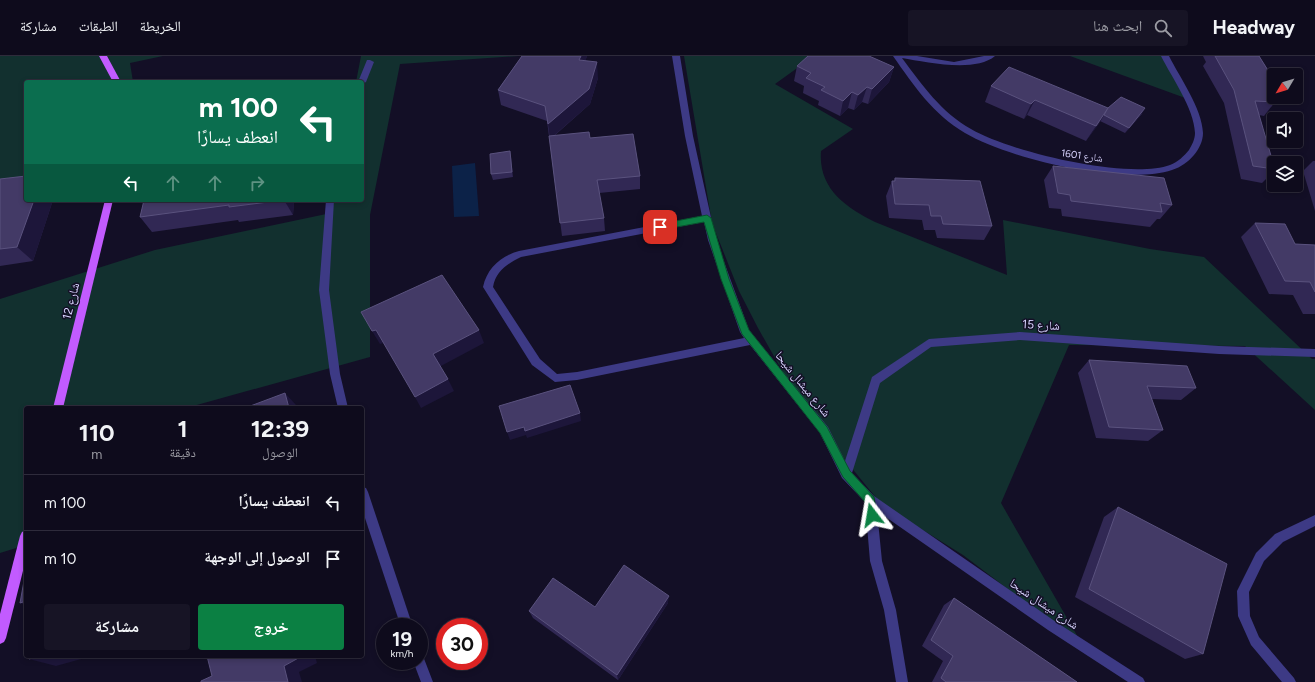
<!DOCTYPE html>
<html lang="ar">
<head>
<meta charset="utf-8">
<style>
  :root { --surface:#0e0b1c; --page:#171425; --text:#f1f3f6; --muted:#9b9ba3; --line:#2e2b3b; --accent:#0b8043 }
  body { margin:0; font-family:Figtree,"Noto Naskh Arabic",sans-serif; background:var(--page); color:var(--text); direction:rtl; height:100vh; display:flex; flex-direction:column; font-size:15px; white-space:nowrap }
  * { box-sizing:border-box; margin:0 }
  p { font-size:13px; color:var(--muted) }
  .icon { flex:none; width:22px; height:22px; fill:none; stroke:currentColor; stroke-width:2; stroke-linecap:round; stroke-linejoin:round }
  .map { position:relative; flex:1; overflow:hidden; direction:ltr }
  .sheet { position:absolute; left:24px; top:350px; width:340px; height:252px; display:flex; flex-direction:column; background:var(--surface); border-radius:4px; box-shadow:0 2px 6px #0003,0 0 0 1px var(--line); direction:rtl }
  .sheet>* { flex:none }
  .banner { position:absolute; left:24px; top:24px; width:340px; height:122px; border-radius:4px; box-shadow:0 2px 6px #0003,0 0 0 1px var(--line); direction:rtl; background:#0b6e4f; color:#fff; overflow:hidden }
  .needle { width:26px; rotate:232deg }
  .fabs { position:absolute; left:1267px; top:12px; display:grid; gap:8px }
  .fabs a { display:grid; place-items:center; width:36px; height:36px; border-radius:4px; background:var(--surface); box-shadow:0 2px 6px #0003,0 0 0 1px var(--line); font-size:20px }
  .speed { position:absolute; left:376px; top:562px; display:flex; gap:8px; font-size:20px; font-weight:700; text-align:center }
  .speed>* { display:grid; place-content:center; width:52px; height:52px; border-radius:50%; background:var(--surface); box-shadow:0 2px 6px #0003,0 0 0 1px var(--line); line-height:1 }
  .speed small { font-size:10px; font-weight:400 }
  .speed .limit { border:6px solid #d22; background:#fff; color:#111 }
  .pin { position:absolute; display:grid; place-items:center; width:34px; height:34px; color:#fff; margin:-17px; border-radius:8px; box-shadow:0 2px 6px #0006 }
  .me { position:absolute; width:44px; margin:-22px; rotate:346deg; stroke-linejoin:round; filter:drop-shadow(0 0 3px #0008) }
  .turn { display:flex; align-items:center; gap:14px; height:84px; padding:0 20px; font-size:18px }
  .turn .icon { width:52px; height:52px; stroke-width:2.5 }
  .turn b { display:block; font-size:28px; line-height:34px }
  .lanes { display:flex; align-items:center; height:38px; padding:0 20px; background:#0003; justify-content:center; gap:20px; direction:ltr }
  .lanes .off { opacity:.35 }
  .eta { display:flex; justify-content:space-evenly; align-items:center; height:68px; text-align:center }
  .eta b { font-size:24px; font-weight:700; line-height:28px }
  .action { display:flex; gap:8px; margin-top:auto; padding:8px 20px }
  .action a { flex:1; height:46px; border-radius:4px; background:var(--accent); color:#fff; font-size:16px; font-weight:700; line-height:46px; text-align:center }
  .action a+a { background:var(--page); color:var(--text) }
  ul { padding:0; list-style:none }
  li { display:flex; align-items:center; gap:12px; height:56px; padding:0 20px; border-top:1px solid var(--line) }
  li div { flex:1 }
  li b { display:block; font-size:15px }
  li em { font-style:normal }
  header { display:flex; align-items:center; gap:24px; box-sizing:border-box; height:56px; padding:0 20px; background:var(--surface); border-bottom:1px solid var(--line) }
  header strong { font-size:19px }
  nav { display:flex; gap:22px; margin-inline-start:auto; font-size:14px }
  .search { width:280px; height:36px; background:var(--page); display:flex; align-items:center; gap:10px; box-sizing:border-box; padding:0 14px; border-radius:4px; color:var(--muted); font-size:15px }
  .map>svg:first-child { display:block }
  .green { fill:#12302f }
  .water { fill:#0c2248 }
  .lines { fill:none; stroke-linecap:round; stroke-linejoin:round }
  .minor { fill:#3d3a85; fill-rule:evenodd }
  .major { fill:#c25bff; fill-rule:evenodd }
  .wall { fill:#312854 }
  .shaded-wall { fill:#1d163a }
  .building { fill:#433a66; stroke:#5a527e }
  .route { fill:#0b8043; stroke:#07532c }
  .labels { text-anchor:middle; stroke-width:3; stroke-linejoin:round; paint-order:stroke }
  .far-street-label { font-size:10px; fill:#d9d4ff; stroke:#130f26 }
  .street-label { font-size:12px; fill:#d9d4ff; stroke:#130f26 }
</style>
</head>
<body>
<header>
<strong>Headway</strong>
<div class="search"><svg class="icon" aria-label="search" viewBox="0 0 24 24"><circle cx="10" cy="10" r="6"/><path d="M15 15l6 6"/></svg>ابحث هنا</div>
<nav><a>الخريطة</a><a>الطبقات</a><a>مشاركة</a></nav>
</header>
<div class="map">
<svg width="1315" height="626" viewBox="0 0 1315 626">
  <rect width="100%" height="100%" fill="#130f26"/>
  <g class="green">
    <path d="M0 0H163L130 7 133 26H26V124L0 129Z"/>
    <path d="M361 0H519L400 8 370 159V301L186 352H26V489L0 497V243L155 194 331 157 334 144H362V26H356Z"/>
    <path d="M684 0H814L775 28 853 73 821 95C818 132 845 151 875 166L1007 219 1003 164 1150 193 1204 201 1312 303H1315V354L1245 290 1069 289 1001 447 1083 590 963 499 881 448 842 400 808 355 780 311 758 272 739 235 712 167Z"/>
    <path d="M1070 0H1164L1188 43Z"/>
  </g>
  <path class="water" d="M475 107 479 160 454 161 452 110Z"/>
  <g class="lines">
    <g class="minor">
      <path d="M672 0H680L693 80 716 184 749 274 828 371 845 405 872 321 929 283 1020 276 1219 290 1315 293V301L1219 298 1020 284 931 291 880 327 852 417 874 440 1056 566 1143 622 1145 626H1128L1048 574 877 455 882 505 896 554 908 626H896L884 554 870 505 865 446 842 422 820 377 750 289 577 324 555 326 532 309 483 231C487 212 501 200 519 195L702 160 685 80ZM704 166 708 184 740 276 744 282 577 316 557 318 540 303 493 231C496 215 507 208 521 201Z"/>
      <path d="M893 0H917L954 6 984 0H995C975 17 926 6 902 2 923 30 941 56 971 73 1010 96 1128 124 1170 109 1178 106 1184 100 1189 94 1192 89 1195 83 1195 77 1194 52 1172 22 1161 0H1169C1180 22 1202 52 1203 77 1203 85 1199 93 1194 99 1188 106 1181 111 1172 114 1123 130 1009 103 965 77 933 58 914 30 893 0Z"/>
      <path d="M367 4H370L374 6 366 26 362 28V26H358Z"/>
      <path d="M326 144H334L329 234 340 318 348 352H338L330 318 319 234Z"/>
      <path d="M362 431 366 432 368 436 413 571H401L362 453Z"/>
      <path d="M1315 459V470L1283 486 1264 505 1249 536 1250 560 1259 581 1294 622 1296 626H1282L1251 589 1238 560 1237 535 1256 497 1275 478Z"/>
      <path d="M419 598 423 600 433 626H421L413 605H419Z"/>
    </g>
    <g class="major">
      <path d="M99 0H107L121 26H113Z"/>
      <path d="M105 144H113L63 352H53Z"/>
      <path d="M26 474V503L6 582 4 586 0 588V558L20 480 22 476Z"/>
    </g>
  </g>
  <g class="wall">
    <path d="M522 0H587L585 5 598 22 590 48 554 80 590 82 640 120V133L599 137 604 162 605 175 562 180 547 65 501 49 498 34Z"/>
    <path d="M1203 0H1259L1274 24V41H1279L1264 60 1259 59 1274 110V115L1262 127 1241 123 1224 47 1203 10 1206 6Z"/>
    <path d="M797 10 894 11 889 26 868 48 862 46 854 54 848 52 840 60 818 49 819 45 803 37 804 30 794 25Z"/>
    <path d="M991 30 1108 52 1142 58 1125 77 1100 65 1086 85 1027 59 1024 63 985 46Z"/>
    <path d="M511 101 513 121 493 124 491 118Z"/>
    <path d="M1313 105H1315V155L1303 115Z"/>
    <path d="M1053 110 1172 149 1160 163H1157L1150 171 1062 160 1061 153 1049 152 1044 124Z"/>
    <path d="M895 122 992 170 984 184 937 182 935 174H924L922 164 889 162 886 140 892 125H894Z"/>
    <path d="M0 123 26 144H53L33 205 0 210Z"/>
    <path d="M144 144H294L293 159 239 166 238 164 152 176 140 161Z"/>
    <path d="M1255 167 1295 188 1315 189V258H1303L1293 239 1269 238 1241 181Z"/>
    <path d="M1089 304 1196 332 1181 344 1152 343 1163 374 1148 385 1096 382 1078 317Z"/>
    <path d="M1118 451 1203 598 1185 603 1075 541 1104 461Z"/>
    <path d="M954 542 1077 626H932L943 605 922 590 944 549Z"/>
    <path d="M668 547 618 624 533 562 529 555Z"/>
  </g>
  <g class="shaded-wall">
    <path d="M581 0H587L581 20 579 4Z"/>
    <path d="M597 6 598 22 590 48 550 83 548 68Z"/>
    <path d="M894 11 889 26 868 48 872 33Z"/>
    <path d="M867 31 862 46 854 54 858 39Z"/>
    <path d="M852 36 848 52 840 60 843 45Z"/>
    <path d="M1035 44 1027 59 1024 63 1031 48Z"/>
    <path d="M1108 52 1099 68 1086 85Z"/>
    <path d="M1145 52 1142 58 1125 77Z"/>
    <path d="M510 95 511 101 513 121 512 116Z"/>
    <path d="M34 144H53L33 205 17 191Z"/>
    <path d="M284 144H294L293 159Z"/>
    <path d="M376 274 383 287 380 288 372 275Z"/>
    <path d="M479 274 484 287 439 311 433 298Z"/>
    <path d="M448 323 454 335 421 352 415 341Z"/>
    <path d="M285 337 296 349V352H289Z"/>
    <path d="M580 357 581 365 527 382 526 379 510 384 507 376 524 371Z"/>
    <path d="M669 540 668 547 618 624 617 619Z"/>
    <path d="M26 545V549L20 547Z"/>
    <path d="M40 600H92L56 610 29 603Z"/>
    <path d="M302 600H315L317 607 299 616 302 626H288L284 610Z"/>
  </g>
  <g class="building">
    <path d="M522 0H581L579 4 597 6 589 33 548 68 545 50 498 34Z"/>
    <path d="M808 0H869L894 11 872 33 867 31 858 39 852 36 843 45 821 34 825 31 806 22 811 17 797 10Z"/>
    <path d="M1215 0H1259L1274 24V37H1270L1275 46 1255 45 1274 110V113L1253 110 1234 34Z"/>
    <path d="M1009 11 1108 52 1096 70 1035 44 1031 48 991 30Z"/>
    <path d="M1121 41 1145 52 1129 72 1104 59 1108 52Z"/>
    <path d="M589 76 590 82 633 78 640 120 597 124 604 162 560 167 549 80Z"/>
    <path d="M510 95 512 116 491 118 490 98Z"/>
    <path d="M1053 110 1164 122 1172 149 1160 147 1162 156 1071 145 1070 139 1058 137Z"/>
    <path d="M26 120V144H34L17 191 0 193V123Z"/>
    <path d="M895 122 980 125 992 170 943 168 941 160H931L929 149 895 148 892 125H895Z"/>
    <path d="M144 144H284L229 151V149L140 161Z"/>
    <path d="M1255 167 1285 168 1295 188 1315 189V236L1310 226 1285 225Z"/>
    <path d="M442 219 479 274 433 298 448 323 415 341 376 274 372 275 361 256Z"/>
    <path d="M1089 304 1187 310 1196 332 1147 330 1163 374 1109 371Z"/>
    <path d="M570 329 580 357 525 375 524 371 507 376 499 350Z"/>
    <path d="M285 337 289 352H245Z"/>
    <path d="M1118 451 1227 508 1203 598 1089 533Z"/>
    <path d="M624 509 669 540 617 619 529 555 553 522 595 551Z"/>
    <path d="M26 514V545L20 547Z"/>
    <path d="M954 542 1077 626H946L941 622 953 600 931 584Z"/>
    <path d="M30 600H40L29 603Z"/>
    <path d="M207 600H302L284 610 288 626H201V625L212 620Z"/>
  </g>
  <path class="route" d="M707 159 711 162 729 223 749 274 827 371 850 415 874 441 877 459 875 463 872 464 868 463 865 446 843 421 820 377 742 278 721 223 704 166 660 174 656 171 660 168Z"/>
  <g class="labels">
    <g class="far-street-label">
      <text transform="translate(1082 99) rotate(8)" y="4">شارع 1601</text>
    </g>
    <g class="street-label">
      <text transform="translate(71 245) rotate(-76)" y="4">شارع 12</text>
      <text transform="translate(1041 269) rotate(3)" y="4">شارع 15</text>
      <text transform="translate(803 328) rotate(51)" y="4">شارع ميشال شيحا</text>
      <text transform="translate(1044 548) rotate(34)" y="4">شارع ميشال شيحا</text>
    </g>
  </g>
</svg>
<div class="fabs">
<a><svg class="needle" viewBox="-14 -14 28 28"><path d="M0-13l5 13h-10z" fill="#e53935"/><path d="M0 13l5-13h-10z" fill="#9b9ba3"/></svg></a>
<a><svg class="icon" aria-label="sound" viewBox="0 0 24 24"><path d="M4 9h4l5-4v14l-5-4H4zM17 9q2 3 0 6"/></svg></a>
<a><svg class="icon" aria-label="layers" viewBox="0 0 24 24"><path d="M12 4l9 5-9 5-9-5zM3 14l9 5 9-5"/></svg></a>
</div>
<div class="speed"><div>19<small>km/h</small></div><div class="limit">30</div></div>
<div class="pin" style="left:660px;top:171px;background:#d93025"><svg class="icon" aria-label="arrive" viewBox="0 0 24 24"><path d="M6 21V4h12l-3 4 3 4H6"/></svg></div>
<svg class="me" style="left:872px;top:459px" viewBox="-20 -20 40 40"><path d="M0-17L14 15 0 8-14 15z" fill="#0b8043" stroke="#fff" stroke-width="4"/></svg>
<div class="banner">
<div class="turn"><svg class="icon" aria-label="left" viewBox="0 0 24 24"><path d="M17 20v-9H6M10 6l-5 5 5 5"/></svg><div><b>100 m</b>انعطف يسارًا</div></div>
<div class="lanes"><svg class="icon" aria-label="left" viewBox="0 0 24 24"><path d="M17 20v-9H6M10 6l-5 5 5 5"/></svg><svg class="icon off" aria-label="ahead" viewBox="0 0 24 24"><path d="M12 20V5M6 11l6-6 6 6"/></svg><svg class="icon off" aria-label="ahead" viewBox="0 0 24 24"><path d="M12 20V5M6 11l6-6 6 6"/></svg><svg class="icon off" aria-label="right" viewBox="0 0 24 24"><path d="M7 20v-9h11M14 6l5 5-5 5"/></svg></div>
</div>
<section class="sheet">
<div class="eta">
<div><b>12:39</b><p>الوصول</p></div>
<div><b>1</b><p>دقيقة</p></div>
<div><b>110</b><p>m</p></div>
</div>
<ul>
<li><svg class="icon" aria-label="left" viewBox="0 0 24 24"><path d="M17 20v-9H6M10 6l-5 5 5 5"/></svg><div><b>انعطف يسارًا</b></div><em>100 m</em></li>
<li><svg class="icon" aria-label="arrive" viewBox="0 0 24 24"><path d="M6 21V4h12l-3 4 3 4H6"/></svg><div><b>الوصول إلى الوجهة</b></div><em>10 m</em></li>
</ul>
<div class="action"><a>خروج</a><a>مشاركة</a></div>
</section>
</div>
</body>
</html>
